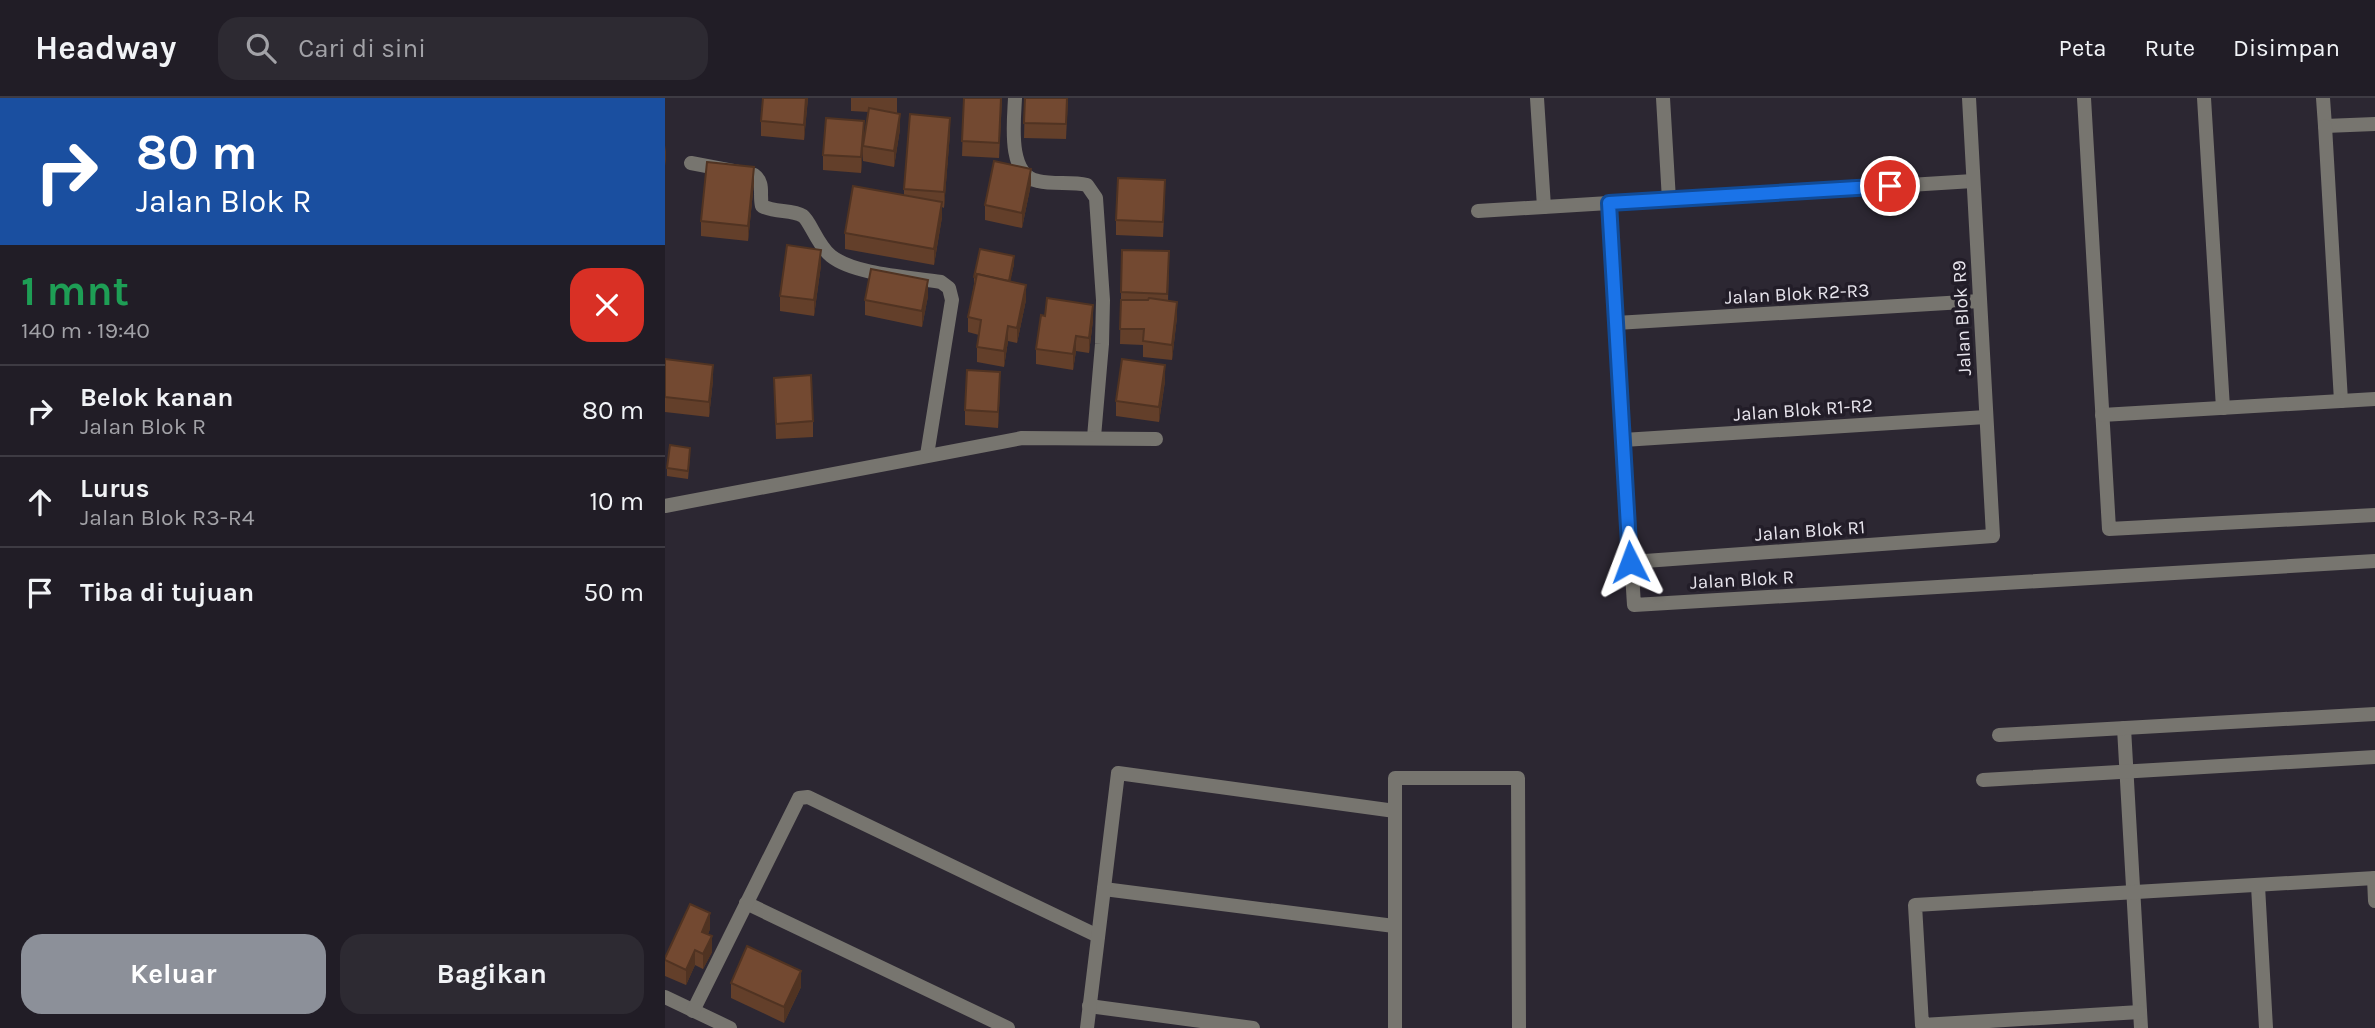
<!DOCTYPE html>
<html lang="id">
<head>
<meta charset="utf-8">
<style>
  :root { --surface:#211d26; --page:#2d2a32; --text:#f1f3f6; --muted:#a2a2a7; --line:#3e3b43; --accent:#8c9099 }
  body { margin:0; font-family:Karla,sans-serif; background:var(--page); color:var(--text); height:100vh; display:flex; flex-direction:column; font-size:26px; white-space:nowrap }
  * { box-sizing:border-box; margin:0 }
  p { font-size:23px; color:var(--muted) }
  .icon { flex:none; width:38px; height:38px; fill:none; stroke:currentColor; stroke-width:2; stroke-linecap:round; stroke-linejoin:round }
  .map { position:relative; flex:1; overflow:hidden }
  .sheet { display:flex; flex-direction:column; background:var(--surface); width:665px }
  .sheet>* { flex:none }
  .guide { background:#1a4fa0; color:#fff; overflow:hidden }
  .pin { position:absolute; display:grid; place-items:center; width:60px; height:60px; color:#fff; margin:-30px; border:4px solid #fff; border-radius:50%; box-shadow:0 2px 7px #0007 }
  .me { position:absolute; width:77px; margin:-38px; rotate:357deg; stroke-linejoin:round; filter:drop-shadow(0 0 5px #0008) }
  .turn { display:flex; align-items:center; gap:24px; height:147px; padding:0 21px; font-size:32px }
  .turn .icon { width:91px; height:91px; stroke-width:2.5 }
  .turn b { display:block; font-size:49px; line-height:60px }
  .round { display:grid; place-items:center; flex:none; width:74px; height:74px; border-radius:21px; background:var(--page) }
  .overview { display:flex; align-items:center; justify-content:space-between; height:119px; padding:0 21px }
  h1 { font-size:42px; font-weight:700; line-height:52px; color:#1e9e55 }
  .primary-button { display:flex; gap:14px; margin-top:auto; padding:14px 21px }
  .primary-button a { flex:1; height:80px; border-radius:21px; background:var(--accent); color:#fff; font-size:28px; font-weight:700; line-height:80px; text-align:center }
  .primary-button a+a { background:var(--page); color:var(--text) }
  ul { padding:0; list-style:none }
  li { display:flex; align-items:center; gap:21px; height:91px; padding:0 21px; border-top:2px solid var(--line) }
  li div { flex:1 }
  li b { display:block; font-size:26px }
  li em { font-style:normal }
  header { display:flex; align-items:center; gap:42px; box-sizing:border-box; height:98px; padding:0 35px; background:var(--surface); border-bottom:2px solid var(--line) }
  header strong { font-size:33px }
  nav { display:flex; gap:38px; margin-inline-start:auto; font-size:24px }
  .search { width:490px; height:63px; background:var(--page); display:flex; align-items:center; gap:18px; box-sizing:border-box; padding:0 24px; border-radius:21px; color:var(--muted); font-size:26px }
  main { display:flex; flex:1; min-height:0 }
  .map>svg:first-child { display:block }
  .lines { fill:none; stroke-linecap:round; stroke-linejoin:round }
  .street { stroke:#77756f; stroke-width:14 }
  .wall { fill:#633f2a }
  .shaded-wall { fill:#503322 }
  .building { fill:#734931; stroke:#503322; stroke-width:2 }
  .route-casing { stroke:#114b97; stroke-width:18 }
  .route { stroke:#1a73e8; stroke-width:12 }
  .labels { text-anchor:middle; stroke-width:7; stroke-linejoin:round; paint-order:stroke }
  .street-label { font-size:19px; fill:#e8e5ed; stroke:#221d28 }
</style>
</head>
<body>
<header>
<strong>Headway</strong>
<div class="search"><svg class="icon" aria-label="search" viewBox="0 0 24 24"><circle cx="10" cy="10" r="6"/><path d="M15 15l6 6"/></svg>Cari di sini</div>
<nav><a>Peta</a><a>Rute</a><a>Disimpan</a></nav>
</header>
<main>
<section class="sheet">
<div class="guide">
<div class="turn"><svg class="icon" aria-label="right" viewBox="0 0 24 24"><path d="M7 20v-9h11M14 6l5 5-5 5"/></svg><div><b>80 m</b>Jalan Blok R</div></div>
</div>
<div class="overview"><div><h1>1 mnt</h1><p>140 m · 19:40</p></div><a class="round" style="background:#d93025;color:#fff"><svg class="icon" aria-label="close" viewBox="0 0 24 24"><path d="M6 6l12 12M18 6L6 18"/></svg></a></div>
<ul>
<li><svg class="icon" aria-label="right" viewBox="0 0 24 24"><path d="M7 20v-9h11M14 6l5 5-5 5"/></svg><div><b>Belok kanan</b><p>Jalan Blok R</p></div><em>80 m</em></li>
<li><svg class="icon" aria-label="ahead" viewBox="0 0 24 24"><path d="M12 20V5M6 11l6-6 6 6"/></svg><div><b>Lurus</b><p>Jalan Blok R3-R4</p></div><em>10 m</em></li>
<li><svg class="icon" aria-label="arrive" viewBox="0 0 24 24"><path d="M6 21V4h12l-3 4 3 4H6"/></svg><div><b>Tiba di tujuan</b></div><em>50 m</em></li>
</ul>
<div class="primary-button"><a>Keluar</a><a>Bagikan</a></div>
</section>
<div class="map">
<svg width="1710" height="930" viewBox="0 0 1710 930">
  <rect width="100%" height="100%" fill="#2c2732"/>
  <g class="lines">
    <g class="street">
      <path d="M350 0C349 23 342 78 373 83 389 87 406 83 422 87L431 100 438 202 437 246 429 339"/>
      <path d="M872 0 879 109"/>
      <path d="M998 0 1004 102 944 105 969 507 1710 463"/>
      <path d="M1419 0 1444 431 1710 417"/>
      <path d="M1539 0 1558 310"/>
      <path d="M1658 0 1660 28 1710 26"/>
      <path d="M1660 28 1676 303"/>
      <path d="M26 65 89 77C100 85 94 96 97 108 110 115 127 111 138 118 145 123 153 148 166 158 190 177 245 179 276 184L284 190 287 202 262 357"/>
      <path d="M1004 102 1308 83"/>
      <path d="M813 113 944 105"/>
      <path d="M951 225 1315 203"/>
      <path d="M1437 317 1710 301"/>
      <path d="M958 342 1321 319"/>
      <path d="M0 408 357 340 491 341"/>
      <path d="M966 464 1328 438 1304 0"/>
      <path d="M1459 630 1476 930"/>
      <path d="M1334 637 1710 616"/>
      <path d="M1318 682 1710 659"/>
      <path d="M1709 780 1710 803"/>
      <path d="M1593 788 1601 930"/>
      <path d="M439 791 729 828"/>
      <path d="M81 805 343 930"/>
      <path d="M0 899 65 930"/>
      <path d="M424 908 588 930"/>
      <path d="M28 913 134 700 143 699 433 838"/>
      <path d="M1475 914 1257 927 1250 807 1710 780"/>
      <path d="M422 930 453 675 730 713"/>
      <path d="M730 930V680H853L854 930"/>
    </g>
  </g>
  <g class="wall">
    <path d="M98 0H143L139 42 96 38V23Z"/>
    <path d="M186 0H232V15L235 31 229 69 198 63V51L196 75 158 72V57L199 38 198 45 204 14 186 13Z"/>
    <path d="M299 0H337L334 60 297 58Z"/>
    <path d="M360 0H403L401 41 359 40Z"/>
    <path d="M285 35 279 110 277 109V119L269 167 180 151V135L239 97V91Z"/>
    <path d="M89 84 83 143 36 138V123Z"/>
    <path d="M366 86 357 130 320 122V107Z"/>
    <path d="M500 98 498 139 451 137V122Z"/>
    <path d="M457 152 504 168 503 203 512 219 507 262 478 259V247L455 246Z"/>
    <path d="M349 166 345 183 361 202 352 245 343 243 339 269 312 264V249L314 237 303 234V219L309 187V179Z"/>
    <path d="M156 167 149 218 115 213V198Z"/>
    <path d="M263 198 257 229 200 217V202Z"/>
    <path d="M428 222 424 255 411 253 408 272 371 266V251Z"/>
    <path d="M0 261 48 282 44 319 0 314Z"/>
    <path d="M109 280 148 323V339L111 341Z"/>
    <path d="M500 283 494 324 451 318V303Z"/>
    <path d="M335 290 333 330 300 327V312Z"/>
    <path d="M25 358 23 381 2 378V370Z"/>
    <path d="M45 831 43 836 47 854 38 871 30 867 21 887 0 878V860Z"/>
    <path d="M66 885 136 889 119 925 66 900Z"/>
  </g>
  <g class="shaded-wall">
    <path d="M141 0H143L139 42V27Z"/>
    <path d="M235 16V31L229 69V53Z"/>
    <path d="M285 20V35L279 110V94Z"/>
    <path d="M199 23V38L196 75V59Z"/>
    <path d="M1 47V62L0 68V53Z"/>
    <path d="M89 69V84L83 143V128Z"/>
    <path d="M366 71V86L357 130V115Z"/>
    <path d="M277 104V119L269 167V151Z"/>
    <path d="M156 152V167L149 218V202Z"/>
    <path d="M349 158V166L343 195V187Z"/>
    <path d="M263 182V198L257 229V213Z"/>
    <path d="M361 187V202L352 245V230Z"/>
    <path d="M512 204V219L507 262V247Z"/>
    <path d="M428 207V222L424 255V240Z"/>
    <path d="M343 228V243L339 269V253Z"/>
    <path d="M411 238V253L408 272V256Z"/>
    <path d="M48 267V282L44 319V304Z"/>
    <path d="M500 267V283L494 324V309Z"/>
    <path d="M335 274V290L333 330V314Z"/>
    <path d="M45 815V831L37 849V834Z"/>
    <path d="M47 838V854L38 871V856Z"/>
    <path d="M30 852V867L21 887V872Z"/>
    <path d="M136 873V889L119 925V909Z"/>
  </g>
  <g class="building">
    <path d="M98 0H141L139 27 96 23Z"/>
    <path d="M299 0H336L334 45 297 43Z"/>
    <path d="M360 0H402L401 26 359 25Z"/>
    <path d="M204 10 235 16 229 53 198 48Z"/>
    <path d="M245 16 285 20 279 94 239 91Z"/>
    <path d="M161 20 199 23 196 59 158 57Z"/>
    <path d="M329 63 366 71 357 115 320 107Z"/>
    <path d="M42 64 89 69 83 128 36 123Z"/>
    <path d="M453 80 500 82 498 124 451 122Z"/>
    <path d="M188 88 277 104 269 151 180 135Z"/>
    <path d="M122 147 156 152 149 202 115 198Z"/>
    <path d="M315 151 349 158 344 183 312 176 311 180 309 179Z"/>
    <path d="M457 152 504 153 502 196 456 194Z"/>
    <path d="M206 171 263 182 257 213 200 202Z"/>
    <path d="M312 176 361 187 352 230 343 228 339 253 312 249 316 222 303 219Z"/>
    <path d="M382 200 428 207 424 240 411 238 408 256 371 251 376 217 380 218Z"/>
    <path d="M484 200 512 204 507 247 478 243 479 231H455L456 202H483Z"/>
    <path d="M0 261 48 267 44 304 0 299Z"/>
    <path d="M457 261 500 267 494 309 451 303Z"/>
    <path d="M302 272 335 274 333 314 300 312Z"/>
    <path d="M146 277 148 323 111 326 109 280Z"/>
    <path d="M5 347 25 350 23 373 2 370Z"/>
    <path d="M25 806 45 815 37 834 47 838 38 856 30 852 21 872 0 862V860Z"/>
    <path d="M82 848 136 873 119 909 66 885Z"/>
  </g>
  <g class="lines">
    <defs>
      <path id="route" d="M965 464 944 105 1225 88"/>
    </defs>
    <use href="#route" class="route-casing"/>
    <use href="#route" class="route"/>
  </g>
  <g class="labels">
    <g class="street-label">
      <text transform="translate(1132 195) rotate(-3)" y="7">Jalan Blok R2-R3</text>
      <text transform="translate(1296 220) rotate(-93)" y="7">Jalan Blok R9</text>
      <text transform="translate(1138 311) rotate(-4)" y="7">Jalan Blok R1-R2</text>
      <text transform="translate(1145 432) rotate(-4)" y="7">Jalan Blok R1</text>
      <text transform="translate(1077 481) rotate(-3)" y="7">Jalan Blok R</text>
    </g>
  </g>
</svg>
<div class="pin" style="left:1225px;top:88px;background:#d93025"><svg class="icon" aria-label="arrive" viewBox="0 0 24 24"><path d="M6 21V4h12l-3 4 3 4H6"/></svg></div>
<svg class="me" style="left:965px;top:464px" viewBox="-20 -20 40 40"><path d="M0-17L14 15 0 8-14 15z" fill="#1a73e8" stroke="#fff" stroke-width="4"/></svg>
</div>
</main>
</body>
</html>
